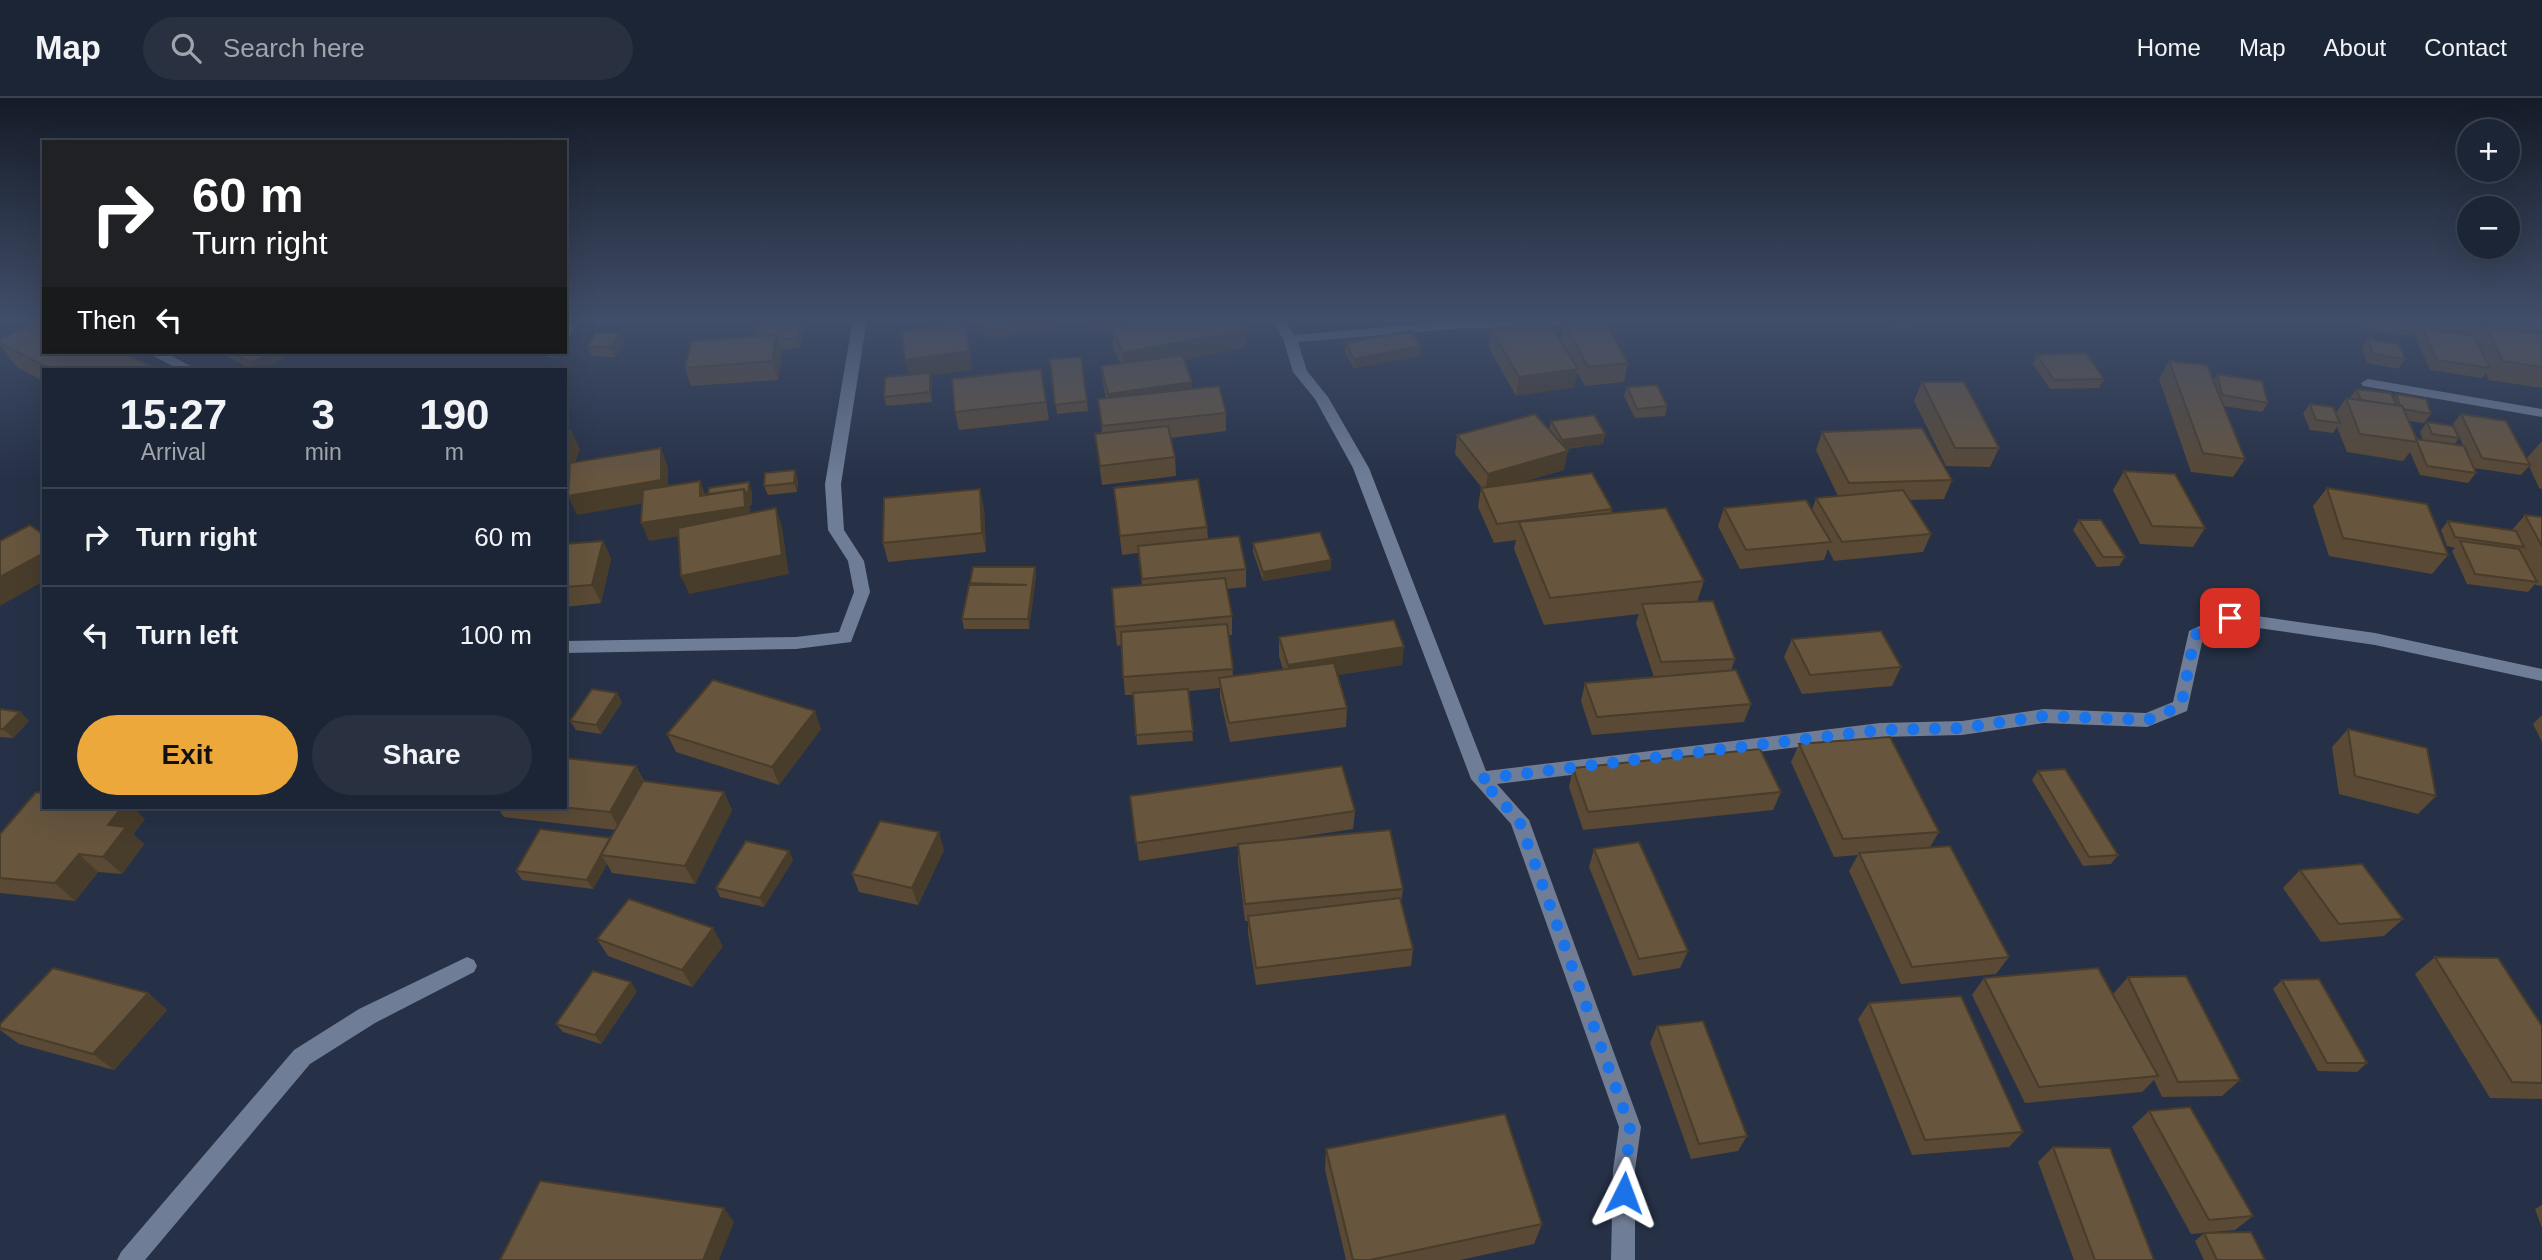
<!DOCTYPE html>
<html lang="en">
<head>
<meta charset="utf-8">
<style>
  :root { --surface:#1c2535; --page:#293141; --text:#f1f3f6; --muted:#a0a5ad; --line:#3a4250; --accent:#eda83b }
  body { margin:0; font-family:Arial,sans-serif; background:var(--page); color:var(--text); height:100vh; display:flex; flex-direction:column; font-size:26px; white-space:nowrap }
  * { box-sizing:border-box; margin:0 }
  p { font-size:23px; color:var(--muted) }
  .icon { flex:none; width:38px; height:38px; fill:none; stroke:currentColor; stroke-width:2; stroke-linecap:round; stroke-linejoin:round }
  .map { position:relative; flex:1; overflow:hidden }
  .drawer { position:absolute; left:42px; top:270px; width:525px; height:441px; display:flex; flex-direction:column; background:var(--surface); border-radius:0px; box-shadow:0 7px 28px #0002,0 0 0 2px var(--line) }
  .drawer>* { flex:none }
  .guide { position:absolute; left:42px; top:42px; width:525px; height:214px; border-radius:0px; box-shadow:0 7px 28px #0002,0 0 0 2px var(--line); background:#202124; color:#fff; overflow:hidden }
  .buttons { position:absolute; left:2457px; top:21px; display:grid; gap:14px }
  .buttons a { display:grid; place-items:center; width:63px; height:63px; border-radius:50%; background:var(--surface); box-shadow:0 7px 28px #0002,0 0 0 2px var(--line); font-size:35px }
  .pin { position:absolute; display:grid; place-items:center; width:60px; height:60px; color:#fff; margin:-30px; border-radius:14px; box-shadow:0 4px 10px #0006 }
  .me { position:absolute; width:77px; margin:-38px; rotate:3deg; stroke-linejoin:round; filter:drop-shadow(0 0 5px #0008) }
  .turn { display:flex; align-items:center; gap:24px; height:147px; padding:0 35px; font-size:32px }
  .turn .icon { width:91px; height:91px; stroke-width:2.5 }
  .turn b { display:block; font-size:49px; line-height:60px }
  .then { display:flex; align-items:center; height:66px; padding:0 35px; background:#0003; gap:14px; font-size:26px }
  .eta { display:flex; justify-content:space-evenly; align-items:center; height:119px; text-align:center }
  .eta b { font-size:42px; font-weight:600; line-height:49px }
  .action { display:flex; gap:14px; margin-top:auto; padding:14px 35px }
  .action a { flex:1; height:80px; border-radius:42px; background:var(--accent); color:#111; font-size:28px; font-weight:600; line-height:80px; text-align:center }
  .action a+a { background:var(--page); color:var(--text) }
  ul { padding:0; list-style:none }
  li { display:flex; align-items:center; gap:21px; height:98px; padding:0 35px; border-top:2px solid var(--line) }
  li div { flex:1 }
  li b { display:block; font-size:26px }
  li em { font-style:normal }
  header { display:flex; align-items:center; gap:42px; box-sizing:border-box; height:98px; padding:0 35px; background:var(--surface); border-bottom:2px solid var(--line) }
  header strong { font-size:33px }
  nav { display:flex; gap:38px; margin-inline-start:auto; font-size:24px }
  .search { width:490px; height:63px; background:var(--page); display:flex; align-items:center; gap:18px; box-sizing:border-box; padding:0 24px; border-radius:38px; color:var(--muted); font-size:26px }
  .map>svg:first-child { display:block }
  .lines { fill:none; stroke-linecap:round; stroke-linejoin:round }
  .street { fill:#707d97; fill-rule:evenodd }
  .wall { fill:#594935 }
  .shaded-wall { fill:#483c2b }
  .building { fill:#67553e; stroke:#483c2b; stroke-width:2 }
  .route { stroke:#1a73e8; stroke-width:12; stroke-dasharray:0 21.6 }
</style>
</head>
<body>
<header>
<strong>Map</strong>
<div class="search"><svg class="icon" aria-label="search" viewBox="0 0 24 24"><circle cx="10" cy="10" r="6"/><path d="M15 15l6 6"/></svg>Search here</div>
<nav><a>Home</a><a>Map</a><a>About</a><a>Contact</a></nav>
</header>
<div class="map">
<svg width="2542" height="1162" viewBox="0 0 2542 1162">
  <rect width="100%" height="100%" fill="#263147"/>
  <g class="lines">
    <g class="street">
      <path d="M567 221H581L570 237 565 238Z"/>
      <path d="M853 221H867L841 386 844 432 864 463 870 494 851 544 796 551 565 555V543L796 539 839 534 854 494 848 463 828 432 825 386Z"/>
      <path d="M1271 221H1285L1294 237 1466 222 1576 221 1574 224 1548 229 1466 230 1298 244 1307 273 1328 299 1369 370 1486 673 1880 625 1962 623 2044 611 2146 615 2173 604 2189 533 2229 514 2375 535 2542 571V583L2375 547 2231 526 2203 540 2187 613 2147 629 2044 625 1962 637 1880 639 1497 686 1529 722 1641 1029 1635 1072V1162H1611L1613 1072 1619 1029 1511 726 1471 681 1353 370 1315 301 1293 274 1283 241Z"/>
      <path d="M146 254H164L196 271H178Z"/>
      <path d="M546 254H560L552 259 547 258Z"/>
      <path d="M2368 281 2542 311V319L2363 288 2361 285Z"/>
      <path d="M467 859 474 862 477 868 474 874 375 925 310 966 145 1162H117L121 1154 294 952 359 911Z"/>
    </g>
  </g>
  <g class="wall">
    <path d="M760 221H804L805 227 800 250 781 251 782 255 778 282 691 288 685 270 755 238Z"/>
    <path d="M980 221H1054L1055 230 986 241Z"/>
    <path d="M1091 221H1240L1246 231V249L1184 262 1192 291 1226 315V333L1170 340 1175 359 1176 378 1102 387 1095 336 1102 335 1098 301 1106 300 1103 286 1101 268 1120 265 1113 249 1112 234 1095 236Z"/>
    <path d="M1793 221H1826L1794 222Z"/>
    <path d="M1885 221H1915V222L1912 231 1887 229Z"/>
    <path d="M2357 221H2538L2542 228V290L2489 282 2486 275 2482 280 2430 272 2416 240 2418 238 2362 231Z"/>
    <path d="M1564 224 1628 265 1624 284 1585 288 1577 274 1574 289 1516 298 1489 250 1491 231 1565 250 1560 242Z"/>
    <path d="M620 235 624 245 615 259 591 258 587 249Z"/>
    <path d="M0 241 157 271H44V284L17 269 0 248Z"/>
    <path d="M2368 241 2405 261 2398 271 2367 265 2362 250Z"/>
    <path d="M1345 245 1421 248 1420 258 1354 270 1345 255Z"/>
    <path d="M223 254H281L284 260 263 271H251L225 257Z"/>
    <path d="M2037 257 2104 281 2099 290 2050 291 2033 266Z"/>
    <path d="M1081 259 1088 313 1057 316 1050 261Z"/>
    <path d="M905 262 973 272 930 277 932 284V304L886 308 884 299 909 277Z"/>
    <path d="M2169 263 2213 282 2217 276 2268 305 2262 314 2224 308 2245 361 2233 379 2191 374 2159 281Z"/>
    <path d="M1041 271 1049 322 959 332 955 314Z"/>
    <path d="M1922 284 1999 350 1990 369 1946 368 1914 303Z"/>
    <path d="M1627 289 1667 308 1665 318 1635 320 1624 298Z"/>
    <path d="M2356 291 2394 300 2396 296 2431 316 2424 325 2408 323 2416 341 2423 342 2420 334 2427 324 2459 340 2454 347 2476 375 2468 385 2420 377 2410 354 2403 363 2347 354 2337 329 2333 335 2310 332 2303 315 2310 306 2336 315 2346 300 2349 301Z"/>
    <path d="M2461 316 2526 361 2542 343V391L2539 390 2529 368 2521 377 2474 370 2453 326Z"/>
    <path d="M1551 323 1605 336 1603 346 1566 351 1564 372 1515 386 1612 411 1611 415 1704 483 1697 504 1735 561 1731 573 1751 606 1744 624 1592 637 1581 603 1585 585 1654 579 1636 525 1639 516 1544 527 1514 451 1516 442 1494 445 1478 409 1481 390H1482L1455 356 1457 337 1549 332Z"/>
    <path d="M1822 334 1952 382 1944 401 1909 402 1931 436 1923 454 1834 463 1828 451 1824 462 1740 471 1718 428 1724 410 1812 412 1816 400 1838 398 1816 352Z"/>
    <path d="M2124 373 2205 430 2193 449 2140 446 2113 392Z"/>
    <path d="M798 382 797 394 768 397 764 388Z"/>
    <path d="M1114 390 1207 429 1208 441 1246 471V489L1227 491 1232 518V537H1229L1233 578 1283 572 1279 558V539L1402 567 1338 577 1347 610 1346 629 1230 644 1220 599V590L1189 593 1193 643 1137 647 1134 597H1125L1121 547 1117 548 1115 529 1142 488 1138 455 1122 457Z"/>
    <path d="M2327 390 2448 457 2432 476 2329 458 2313 408Z"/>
    <path d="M984 410 986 454 888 464 883 445Z"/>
    <path d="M2525 417 2542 419V488L2536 487 2535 486 2528 494 2467 486 2452 453 2455 450 2447 448 2441 432 2448 423 2512 432Z"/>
    <path d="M2079 422 2125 459 2119 468 2097 469 2073 432Z"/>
    <path d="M603 443 611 461 601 505 565 509V446Z"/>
    <path d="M1253 445 1331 462V472L1263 483 1253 454Z"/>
    <path d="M1035 469 1036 478 1029 531H964L962 521 970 485Z"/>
    <path d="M1792 541 1901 569 1892 588 1802 596 1784 559Z"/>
    <path d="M622 604 601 636 576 632 570 623Z"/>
    <path d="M0 611 20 614 29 623 13 640 0 639Z"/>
    <path d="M2542 617V644L2533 626Z"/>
    <path d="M821 631 779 687 676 654 667 636Z"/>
    <path d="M2348 631 2436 698 2418 716 2339 696 2332 649Z"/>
    <path d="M1799 646 1939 734 1930 749 2009 859 1996 876 1901 886 1849 773 1858 757 1834 759 1791 664Z"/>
    <path d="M636 668 644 683 724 694 732 712 695 786 612 775 607 766 593 791 522 782 516 773 611 740 616 732 504 719 497 709H565Z"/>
    <path d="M1573 670 1781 694 1773 712 1583 732 1569 689Z"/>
    <path d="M2038 673 2118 757 2111 766 2083 768 2032 682Z"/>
    <path d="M1130 698 1355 713 1353 731 1280 742 1403 791 1401 805 1413 851 1411 868 1256 887 1248 835V823H1245L1238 764V748L1139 763Z"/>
    <path d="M145 721 133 736 144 746 122 776 98 774 75 803 0 795V736Z"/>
    <path d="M1594 751 1688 853 1680 870 1633 878 1589 769Z"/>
    <path d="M944 752 918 807 859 794 852 776Z"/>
    <path d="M789 753 793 762 764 809 720 799 716 790Z"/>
    <path d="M2300 772 2403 821 2384 838 2321 844 2283 790Z"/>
    <path d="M597 841 723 848 692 889 608 858Z"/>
    <path d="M2435 859 2542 928V1001L2490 1000 2415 876Z"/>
    <path d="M2128 879 2240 982 2222 998 2162 999 2154 982 2142 994 2025 1005 1972 897 1984 880 2113 896Z"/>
    <path d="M2282 882 2367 965 2357 974 2318 973 2273 891Z"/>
    <path d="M637 893 601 946 563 934 556 926Z"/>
    <path d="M148 895 167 912 114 972 19 946 0 932V926Z"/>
    <path d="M1869 905 2023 1034 2009 1049 1912 1057 1858 921Z"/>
    <path d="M1657 928 1747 1038 1738 1053 1691 1061 1650 945Z"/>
    <path d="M2149 1013 2253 1118 2235 1132 2191 1136 2132 1029Z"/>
    <path d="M2053 1049 2154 1162H2074L2038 1064Z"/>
    <path d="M1326 1051 1542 1126 1534 1146 1460 1162H1346L1325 1072Z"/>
    <path d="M2542 1107V1130L2535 1111Z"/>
    <path d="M2204 1135 2265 1162H2204L2195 1143Z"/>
  </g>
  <g class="shaded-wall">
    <path d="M802 221H804L805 227 800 250 798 240Z"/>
    <path d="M1050 221H1054L1055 230 986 241 985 232Z"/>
    <path d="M1093 221H1177L1111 231 1112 234 1095 236Z"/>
    <path d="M965 225 973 272 930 277 932 284V304L930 294 910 280 905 262Z"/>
    <path d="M1246 231V249L1124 274 1123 255Z"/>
    <path d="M620 235 624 245 615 259 611 249Z"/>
    <path d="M776 237 782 255 778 282 772 263Z"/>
    <path d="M1421 248 1420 258 1354 270V261Z"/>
    <path d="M272 254H281L284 260 263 271H255L251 265Z"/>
    <path d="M1578 271 1574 289 1516 298 1519 279Z"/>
    <path d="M1192 284 1193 303 1110 315 1108 296Z"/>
    <path d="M571 332 580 351 565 395V349Z"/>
    <path d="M1605 336 1603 346 1560 351 1562 342Z"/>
    <path d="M661 350 668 369V401L577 417 568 398Z"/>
    <path d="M1568 353 1564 372 1485 394 1488 376Z"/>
    <path d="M795 372 798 382 797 394 794 385Z"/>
    <path d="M700 383 708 403 749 384 752 394V407H750L751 427 649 443 641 425 700 398Z"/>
    <path d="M980 391 984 410 986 454 982 435Z"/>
    <path d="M776 410 782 429 789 476 689 496 681 478Z"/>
    <path d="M603 443 611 461 601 505 592 487Z"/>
    <path d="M44 455V483L0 508V479Z"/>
    <path d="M1331 462V472L1263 483V474Z"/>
    <path d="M1035 469 1036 478 1029 531 1028 521Z"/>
    <path d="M1404 549 1402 567 1287 585 1288 567Z"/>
    <path d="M617 595 622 604 601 636 596 627Z"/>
    <path d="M815 613 821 631 779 687 772 669Z"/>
    <path d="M20 614 29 623 13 640 3 631Z"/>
    <path d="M636 668 645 686 620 732 610 714Z"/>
    <path d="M724 694 732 712 695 786 685 768Z"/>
    <path d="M122 709H133L145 721 133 736 144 746 122 776 103 759 108 727Z"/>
    <path d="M939 734 944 752 918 807 912 790Z"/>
    <path d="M610 740 601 757 607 766 593 791 587 782Z"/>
    <path d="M789 753 793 762 764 809 760 800Z"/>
    <path d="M79 756 98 774 75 803 55 785Z"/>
    <path d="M713 830 723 848 692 889 682 872Z"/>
    <path d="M631 884 637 893 601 946 595 937Z"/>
    <path d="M148 895 167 912 114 972 93 956Z"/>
    <path d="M724 1110 734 1124 719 1162H703Z"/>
  </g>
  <g class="building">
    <path d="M41 221H44V254H121L157 271H50L0 245V241Z"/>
    <path d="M760 221H802L798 240 778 241 776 237 755 238Z"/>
    <path d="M981 221H1050L985 232Z"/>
    <path d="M1161 221H1240L1246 231 1123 255 1111 231Z"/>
    <path d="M1596 221H1603L1628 265 1588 269 1564 224Z"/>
    <path d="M2436 221H2538L2542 228V234Z"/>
    <path d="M1548 224 1578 271 1519 279 1491 231Z"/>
    <path d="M965 225 969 253 905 262 902 233Z"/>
    <path d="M2486 229 2542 236V269L2503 263Z"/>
    <path d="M2423 230 2474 238 2490 270 2437 262Z"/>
    <path d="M1411 233 1421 248 1354 261 1345 245Z"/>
    <path d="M596 235H620L611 249H587Z"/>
    <path d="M776 237 772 263 685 270 691 243Z"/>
    <path d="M2368 241 2399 246 2405 261 2373 256Z"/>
    <path d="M231 254H272L251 265Z"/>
    <path d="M2086 255 2104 281 2054 282 2037 257Z"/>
    <path d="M1182 257 1192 284 1108 296 1101 268Z"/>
    <path d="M1081 259 1087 303 1055 307 1050 261Z"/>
    <path d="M2169 263 2207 267 2245 361 2203 355Z"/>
    <path d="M1041 271 1046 304 955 314 952 281Z"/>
    <path d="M930 275V294L884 299 885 279Z"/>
    <path d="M2217 276 2262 283 2268 305 2222 297Z"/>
    <path d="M1922 284H1964L1999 350H1955Z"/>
    <path d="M1657 287 1667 308 1637 311 1627 289Z"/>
    <path d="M1219 288 1226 315 1102 328 1098 301Z"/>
    <path d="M2356 291 2391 295 2397 308 2361 302Z"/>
    <path d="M2396 296 2426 301 2431 316 2403 311 2402 308H2400Z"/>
    <path d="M2346 300 2402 308 2418 344 2360 336Z"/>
    <path d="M2310 306 2333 309 2340 325 2316 322Z"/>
    <path d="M1535 316 1568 353 1488 376 1457 337Z"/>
    <path d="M2461 316 2506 323 2530 367 2482 360Z"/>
    <path d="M1594 317 1605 336 1562 342 1551 323Z"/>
    <path d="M2427 324 2453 328 2459 340 2432 336Z"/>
    <path d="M1168 328 1175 359 1100 368 1095 336Z"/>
    <path d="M1922 330 1952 382 1849 385 1822 334Z"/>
    <path d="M571 332 565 349V333Z"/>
    <path d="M2416 341 2464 348 2476 375 2427 368Z"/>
    <path d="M661 350V382L568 398 570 365Z"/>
    <path d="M795 372 794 385 764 388 765 375Z"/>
    <path d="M2124 373 2175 376 2205 430 2152 428Z"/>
    <path d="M1592 375 1612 411 1497 426 1481 390Z"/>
    <path d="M1198 381 1207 429 1120 438 1114 390Z"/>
    <path d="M700 383V398L744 391 745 409 641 425 643 392Z"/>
    <path d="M749 384 748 397H747L744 391 708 396 709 390Z"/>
    <path d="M2327 390 2427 406 2448 457 2343 440Z"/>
    <path d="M980 391 982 435 883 445 884 400Z"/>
    <path d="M1903 392 1931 436 1842 444 1816 400Z"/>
    <path d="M1806 402 1831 444 1746 452 1724 410Z"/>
    <path d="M776 410 782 457 681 478 678 430Z"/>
    <path d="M1666 410 1704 483 1550 500 1519 424Z"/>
    <path d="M2525 417 2542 419V448Z"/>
    <path d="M2079 422H2101L2125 459H2103Z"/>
    <path d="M2448 423 2516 433 2524 449 2455 439Z"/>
    <path d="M30 427 44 437V455L0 479V443Z"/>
    <path d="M1320 434 1331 462 1263 474 1253 445Z"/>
    <path d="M1239 438 1246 471 1142 481 1138 448Z"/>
    <path d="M603 443 592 487 565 489V446Z"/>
    <path d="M2460 443 2519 451 2537 484 2475 476Z"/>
    <path d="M973 469H1035L1028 521H962L969 487H1027L970 485Z"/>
    <path d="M1225 480 1232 518 1115 529 1112 490Z"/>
    <path d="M1713 503 1735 561 1661 564 1642 506Z"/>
    <path d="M1394 522 1404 549 1288 567 1279 539Z"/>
    <path d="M1227 526 1233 571 1123 579 1121 534Z"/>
    <path d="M1881 533 1901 569 1810 577 1792 541Z"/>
    <path d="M1334 565 1347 610 1229 625 1219 580Z"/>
    <path d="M1736 572 1751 606 1597 619 1585 585Z"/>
    <path d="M713 582 815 613 772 669 667 636Z"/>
    <path d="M592 591 617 595 596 627 570 623Z"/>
    <path d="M1188 591 1193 633 1136 637 1133 595Z"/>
    <path d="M0 611 20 614 3 631H0Z"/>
    <path d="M2348 631 2427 650 2436 698 2355 678Z"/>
    <path d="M1890 639 1939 734 1843 741 1799 646Z"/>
    <path d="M1760 651 1781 694 1588 714 1573 670Z"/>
    <path d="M565 660 636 668 610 714 561 709H565Z"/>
    <path d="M1342 668 1355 713 1136 745 1130 698Z"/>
    <path d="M2065 671 2118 757 2089 759 2038 673Z"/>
    <path d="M643 683 724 694 685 768 601 757Z"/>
    <path d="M36 694 44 695V709H122L108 727 126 729 103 759 79 756 55 785 0 780V736Z"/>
    <path d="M880 723 939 734 912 790 852 776Z"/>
    <path d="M540 731 610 740 587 782 516 773Z"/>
    <path d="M1390 732 1403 791 1245 806 1238 746Z"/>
    <path d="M746 743 789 753 760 800 716 790Z"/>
    <path d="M1639 744 1688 853 1639 861 1594 751Z"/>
    <path d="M1950 748 2009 859 1912 869 1859 755Z"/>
    <path d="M2362 766 2403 821 2339 826 2300 772Z"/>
    <path d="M1400 800 1413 851 1256 870 1248 818Z"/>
    <path d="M629 801 713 830 682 872 597 841Z"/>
    <path d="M2435 859 2498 860 2542 928V985L2512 984Z"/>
    <path d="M53 870 148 895 93 956 0 930V926Z"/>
    <path d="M2098 870 2158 978 2039 989 1984 880Z"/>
    <path d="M593 873 631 884 595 937 556 926Z"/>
    <path d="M2186 878 2240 982 2178 984 2128 879Z"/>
    <path d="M2319 881 2367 965H2327L2282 882Z"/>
    <path d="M1961 898 2023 1034 1925 1042 1869 905Z"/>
    <path d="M1703 923 1747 1038 1699 1046 1657 928Z"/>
    <path d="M2190 1009 2253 1118 2209 1122 2149 1013Z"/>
    <path d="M1505 1016 1542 1126 1370 1162H1353L1326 1051Z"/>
    <path d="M2053 1049 2110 1050 2154 1162H2095Z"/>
    <path d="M540 1083 724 1110 703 1162H500Z"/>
    <path d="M2251 1134 2265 1162H2217L2204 1135Z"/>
  </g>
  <linearGradient id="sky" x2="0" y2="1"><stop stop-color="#151b27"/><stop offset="0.58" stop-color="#414e69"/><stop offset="1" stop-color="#414e69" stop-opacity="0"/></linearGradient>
  <rect width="2542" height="383" fill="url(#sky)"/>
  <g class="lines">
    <path class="route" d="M1624 1095 1630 1029 1519 722 1480 681 1880 632 1962 630 2044 618 2147 622 2181 608 2195 537 2230 520"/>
  </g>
</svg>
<div class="buttons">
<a>+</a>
<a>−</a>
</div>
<div class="pin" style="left:2230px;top:520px;background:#d93025"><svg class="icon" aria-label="arrive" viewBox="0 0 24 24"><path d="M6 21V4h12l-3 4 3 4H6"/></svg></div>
<svg class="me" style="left:1624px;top:1095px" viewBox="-20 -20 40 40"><path d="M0-17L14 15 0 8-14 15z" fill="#1a73e8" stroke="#fff" stroke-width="4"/></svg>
<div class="guide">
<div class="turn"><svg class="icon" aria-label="right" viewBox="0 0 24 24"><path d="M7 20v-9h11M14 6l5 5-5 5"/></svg><div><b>60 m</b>Turn right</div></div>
<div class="then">Then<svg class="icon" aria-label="left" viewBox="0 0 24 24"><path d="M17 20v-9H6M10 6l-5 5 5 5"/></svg></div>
</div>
<section class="drawer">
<div class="eta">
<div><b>15:27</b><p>Arrival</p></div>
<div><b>3</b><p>min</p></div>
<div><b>190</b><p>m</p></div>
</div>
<ul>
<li><svg class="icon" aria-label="right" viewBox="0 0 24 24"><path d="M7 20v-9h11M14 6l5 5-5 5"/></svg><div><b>Turn right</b></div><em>60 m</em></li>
<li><svg class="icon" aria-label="left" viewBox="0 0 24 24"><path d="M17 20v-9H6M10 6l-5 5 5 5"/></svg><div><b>Turn left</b></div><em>100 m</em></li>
</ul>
<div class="action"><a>Exit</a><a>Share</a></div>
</section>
</div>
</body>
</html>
